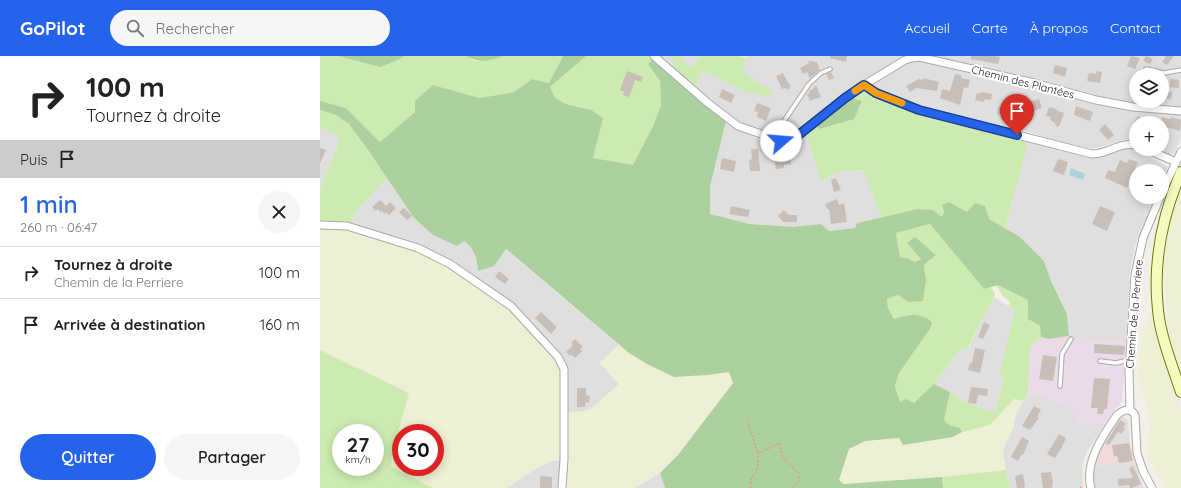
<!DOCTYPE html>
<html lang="fr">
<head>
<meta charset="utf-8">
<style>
  :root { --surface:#fff; --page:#f6f6f6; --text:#222; --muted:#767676; --line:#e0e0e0; --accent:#2563eb }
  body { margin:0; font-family:Quicksand,sans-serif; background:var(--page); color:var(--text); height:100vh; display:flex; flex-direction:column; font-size:15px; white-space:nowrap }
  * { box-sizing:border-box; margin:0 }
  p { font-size:13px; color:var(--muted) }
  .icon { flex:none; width:22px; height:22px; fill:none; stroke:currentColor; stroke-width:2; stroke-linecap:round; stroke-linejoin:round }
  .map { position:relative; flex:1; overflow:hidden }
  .sheet { display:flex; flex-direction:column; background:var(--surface); width:320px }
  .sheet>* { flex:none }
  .top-card { background:#fff; color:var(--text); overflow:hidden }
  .buttons { position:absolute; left:809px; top:12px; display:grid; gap:8px }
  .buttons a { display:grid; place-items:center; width:40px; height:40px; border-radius:50%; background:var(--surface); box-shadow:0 2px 10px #0003; font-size:20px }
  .speed { position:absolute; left:12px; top:368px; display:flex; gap:8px; font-size:20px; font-weight:700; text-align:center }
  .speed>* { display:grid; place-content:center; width:52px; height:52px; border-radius:50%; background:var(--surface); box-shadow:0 2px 10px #0003; line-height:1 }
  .speed small { font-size:10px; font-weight:400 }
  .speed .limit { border:6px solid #d22; background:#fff; color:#111 }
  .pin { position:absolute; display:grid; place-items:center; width:34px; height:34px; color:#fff; margin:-41px -17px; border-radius:50% 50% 50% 0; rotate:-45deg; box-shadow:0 0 4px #0007 }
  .pin .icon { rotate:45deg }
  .me { position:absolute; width:44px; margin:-22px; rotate:72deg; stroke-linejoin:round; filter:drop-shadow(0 0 3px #0008) }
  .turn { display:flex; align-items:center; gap:14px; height:84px; padding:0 20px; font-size:18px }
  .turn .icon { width:52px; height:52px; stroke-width:2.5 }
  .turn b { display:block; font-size:28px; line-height:34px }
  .then { display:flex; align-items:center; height:38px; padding:0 20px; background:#0003; gap:8px; font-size:15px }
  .round { display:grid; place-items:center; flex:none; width:42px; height:42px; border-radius:21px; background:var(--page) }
  .head { display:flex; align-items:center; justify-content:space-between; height:68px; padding:0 20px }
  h1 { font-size:24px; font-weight:600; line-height:30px; color:var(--accent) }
  .button { display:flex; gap:8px; margin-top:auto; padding:8px 20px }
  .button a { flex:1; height:46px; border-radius:24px; background:var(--accent); color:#fff; font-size:16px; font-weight:600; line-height:46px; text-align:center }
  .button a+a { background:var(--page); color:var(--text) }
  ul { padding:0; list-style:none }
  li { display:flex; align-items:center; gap:12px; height:52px; padding:0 20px; border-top:1px solid var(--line) }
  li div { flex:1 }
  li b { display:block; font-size:15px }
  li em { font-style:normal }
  header { display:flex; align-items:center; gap:24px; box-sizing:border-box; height:56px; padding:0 20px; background:var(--accent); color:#fff }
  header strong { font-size:19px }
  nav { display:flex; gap:22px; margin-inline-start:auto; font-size:14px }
  .search { width:280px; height:36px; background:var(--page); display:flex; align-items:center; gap:10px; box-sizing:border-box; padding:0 14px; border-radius:22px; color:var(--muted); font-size:15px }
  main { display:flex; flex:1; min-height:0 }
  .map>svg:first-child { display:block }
  .residential { fill:#e0dfdf; fill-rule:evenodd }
  .commercial { fill:#f2dad9 }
  .industrial { fill:#ebdbe8 }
  .farmland { fill:#eef0d5; fill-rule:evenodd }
  .grass { fill:#cdebb0; fill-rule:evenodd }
  .forest { fill:#add19e }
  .water { fill:#aad3df }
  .building { fill:#c7bfb8 }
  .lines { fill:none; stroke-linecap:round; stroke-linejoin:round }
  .service-casing { stroke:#a9a9a9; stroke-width:5.5 }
  .minor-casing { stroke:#a9a9a9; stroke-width:9 }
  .secondary-casing { stroke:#707d05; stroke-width:12 }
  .path { stroke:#fa8072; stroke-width:1; stroke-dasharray:2 2; stroke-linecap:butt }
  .service { stroke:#fff; stroke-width:3.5 }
  .minor { stroke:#fff; stroke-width:7 }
  .secondary { stroke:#f7fabf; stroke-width:10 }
  .route-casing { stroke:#184099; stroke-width:10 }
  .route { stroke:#2563eb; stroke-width:7 }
  .slow { stroke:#f59e0b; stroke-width:7 }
  .labels { text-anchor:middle; stroke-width:4; stroke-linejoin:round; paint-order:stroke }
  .street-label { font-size:11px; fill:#222; stroke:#fff }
</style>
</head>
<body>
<header>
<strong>GoPilot</strong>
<div class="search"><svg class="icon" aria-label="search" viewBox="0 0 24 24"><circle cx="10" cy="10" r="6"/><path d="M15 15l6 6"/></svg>Rechercher</div>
<nav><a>Accueil</a><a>Carte</a><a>À propos</a><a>Contact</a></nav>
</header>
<main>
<section class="sheet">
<div class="top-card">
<div class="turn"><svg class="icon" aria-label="right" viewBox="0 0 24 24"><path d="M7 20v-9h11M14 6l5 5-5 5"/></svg><div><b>100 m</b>Tournez à droite</div></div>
<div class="then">Puis<svg class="icon" aria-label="arrive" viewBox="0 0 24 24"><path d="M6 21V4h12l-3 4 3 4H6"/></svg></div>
</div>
<div class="head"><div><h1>1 min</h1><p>260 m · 06:47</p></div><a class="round"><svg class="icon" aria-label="close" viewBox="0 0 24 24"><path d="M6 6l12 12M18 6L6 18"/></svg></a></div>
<ul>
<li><svg class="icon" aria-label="right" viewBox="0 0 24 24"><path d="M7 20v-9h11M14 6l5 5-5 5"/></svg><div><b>Tournez à droite</b><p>Chemin de la Perriere</p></div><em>100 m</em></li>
<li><svg class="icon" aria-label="arrive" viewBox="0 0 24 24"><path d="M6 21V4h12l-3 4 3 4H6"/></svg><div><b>Arrivée à destination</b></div><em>160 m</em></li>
</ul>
<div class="button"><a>Quitter</a><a>Partager</a></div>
</section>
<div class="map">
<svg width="861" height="432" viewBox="0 0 861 432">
  <rect width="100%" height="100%" fill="#f2efe9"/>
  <g class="residential">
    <path d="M338 0H381L371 12 354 7 351 11Z"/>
    <path d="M427 0H861V83L854 98 849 99 837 93H842V67H816V84H803L773 93 748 88 712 77 607 52 561 35 547 23 530 35 475 77 469 80H463L453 79 422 67 375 32 382 14 423 35 452 36 422 16ZM816 19H842V45H816Z"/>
    <path d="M406 65 434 81 456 88 463 89 473 87 486 78 501 124 518 116 545 114 561 161 537 167 535 172 509 175 501 168 473 171 430 168 390 158V131Z"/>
    <path d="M0 72 17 79 19 87 0 133Z"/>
    <path d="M708 86 775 102H779L799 94 814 92 848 111 842 126V115H816V141H835L815 190 810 215 806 285 754 282 749 280 747 258 731 225 724 205 685 173Z"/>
    <path d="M67 122 94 162 104 170 144 185 152 190 157 204 174 210 185 193 299 289 280 307 299 328 270 354 247 357V309L246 306 189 244 118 198 107 193 31 170 34 157Z"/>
    <path d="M674 241 695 254 679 319 684 320 676 354 672 356 645 346 630 336 614 328 639 294 649 292 657 273Z"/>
    <path d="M713 337 718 338 752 352 756 366 785 368 767 395 764 403 762 409 763 432H690L683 399V394L694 370V363L703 345Z"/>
    <path d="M801 360 806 362 808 365 810 387 790 389 783 388 796 364Z"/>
    <path d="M241 404 240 432H187L215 413 231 405Z"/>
    <path d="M815 407 824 432H773L772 420 774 409Z"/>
    <path d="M340 417 345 432H315Z"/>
  </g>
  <path class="commercial" d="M810 387 815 407 774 409 783 388 790 389Z"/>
  <path class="industrial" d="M749 280 754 282 806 285 802 345 800 349 795 353 785 368 755 366 752 352 718 338 713 337 708 340 710 294 712 289 721 281 729 283Z"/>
  <g class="farmland">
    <path d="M861 133V316L849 283V259L843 217 850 162Z"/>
    <path d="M0 171 27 174 113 200 184 248 193 256 233 299 240 310 241 404 231 405 215 413 187 432H113L71 411 72 398 89 337 0 294ZM81 377H115V411H81Z"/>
    <path d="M830 255 843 301 861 356V432H846L839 423 827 399 830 368 825 343 817 320 823 275Z"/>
    <path d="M299 289 309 297 327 308 354 321 387 319 409 316 413 326 358 399 340 417 315 432H252L246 429 247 357 270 354 299 328 280 307Z"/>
    <path d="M694 343 703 345 694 363V370L683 394V399L686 414 622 421 524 428 519 424 529 393 545 385 567 382 633 381 642 376 670 369Z"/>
  </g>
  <g class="grass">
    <path d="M0 0H18L48 8 78 4 84 0H146L155 5H163L183 0H243L229 27 212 23 194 36 160 42 113 29 95 56 60 86 26 52 0 45Z"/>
    <path d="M266 0H331L333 3 328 8 340 25 341 49 333 70 313 110 273 102 271 54 246 48 235 42 230 31Z"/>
    <path d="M350 0H360L371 12 381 0H420L426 2 423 16 452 36 449 41 423 35 382 14 375 32 351 11 354 7Z"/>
    <path d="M539 36 551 38 556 42 586 54 708 86 685 173 669 163 647 156 629 147 622 149 624 157 622 161 613 154 597 153 561 161 544 114 518 116 501 125 486 78 497 68 499 73 531 42Z"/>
    <path d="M0 54 16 59 29 68 67 122 34 157 31 170 0 166V133L19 87 17 79 0 72Z"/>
    <path d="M610 168 664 233 671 231 675 237 674 241 657 273 648 292 639 294 614 328 594 347 580 346 575 330 579 317 610 273 591 258 574 263 568 252 567 243 578 239 588 246 606 224 604 209 612 204 601 203 595 206 587 202 580 201 576 177Z"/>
    <path d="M678 228 708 244V263L720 270 721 281 712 289 710 294 708 340 703 345 694 343 670 369 642 376 640 372 629 369 623 364 630 336 645 346 672 356 676 354 684 321 679 319 695 254 689 250 690 246 683 240 676 229Z"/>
    <path d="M0 294 89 337 72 398 71 411 113 432H0ZM21 377H55V411H21Z"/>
    <path d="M686 414 690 432H623L622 421Z"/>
  </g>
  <g class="forest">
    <path d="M18 0H84L78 4 60 11Z"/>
    <path d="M146 0H183C168 6 160 7 146 0Z"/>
    <path d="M243 0H266L230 31 235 42 246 48 271 54 283 62 273 102 313 109 333 70 341 49 340 25 328 8 333 3 406 65 390 131V158L430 168 473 171 501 168 509 175 535 172 537 167 597 153 613 154 622 161 624 156 622 149 629 146 647 156 655 147 665 150 669 163 700 181 724 205 731 225 747 258 749 280 729 283 721 281 720 270 708 263V244L678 229 664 233 610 168 576 177 580 201 587 202 595 206 601 203 587 187 595 181 616 199 604 209 606 224 603 245 588 246 578 239 567 243 568 252 574 263C590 258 598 256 612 266L610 273 579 317 575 330 580 346 586 343 594 347 614 328 630 336 624 364 629 369 640 372 642 376 633 381 583 389 579 382 545 385 529 393 519 424 524 428 622 421 623 432H345L340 417 358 399 413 327 409 316 387 319 354 321 327 308 309 297 186 193 174 210 158 215C157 202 155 193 144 185L137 190 113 179 94 162 50 97 29 68 16 59 0 54V45L26 52 60 86 95 56V45L113 29 160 42 194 36 212 23 229 27Z"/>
    <path d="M531 42 542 45 534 63 499 73 497 68Z"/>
  </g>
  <path class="water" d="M751 112 765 118 763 124 749 119Z"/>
  <g class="building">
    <path d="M510 0H527L526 6 510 2Z"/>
    <path d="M651 0H674L680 1 678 8 651 3Z"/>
    <path d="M811 0 820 2 815 13 807 10Z"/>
    <path d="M826 0 833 3 830 8 823 5Z"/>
    <path d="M846 0H854L847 9 842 6Z"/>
    <path d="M488 5 497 6 500 14 490 22 487 16 483 18 480 12 489 7Z"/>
    <path d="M735 9 747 12 745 21 733 17Z"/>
    <path d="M307 15 323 21 321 26 315 24 309 41 303 39 304 36 300 34Z"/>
    <path d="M777 15 782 16 780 27 767 25 769 17 776 18Z"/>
    <path d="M511 16 514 22 509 24 506 18Z"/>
    <path d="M463 17 468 27 471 30 468 34 465 32 462 33 456 20Z"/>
    <path d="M635 18 641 19V22L650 24 648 32 644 31 640 49 620 42 622 33 630 35Z"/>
    <path d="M603 22 619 26 617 35 596 32 590 36 586 30 599 23 603 24Z"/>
    <path d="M850 23 859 24V32L850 31Z"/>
    <path d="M496 29 501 41 490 45 487 38 490 37 489 35 493 33Z"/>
    <path d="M402 33 415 39 411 47 399 41Z"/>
    <path d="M661 36 672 38 671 44 665 43 664 46 655 44 657 37 660 38Z"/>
    <path d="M844 36H852L851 43 844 42Z"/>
    <path d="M719 43 722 52 709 56 708 61 702 60 703 52 706 51 705 47Z"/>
    <path d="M437 47 451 52 446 65 437 61 438 56 434 55Z"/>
    <path d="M679 50 693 54 691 61 677 58Z"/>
    <path d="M756 50 773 56 770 65 754 59Z"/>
    <path d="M729 51 737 53 736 54 744 57 740 69 737 71 734 66 730 64 731 61 726 60Z"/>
    <path d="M818 60 829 67H813Z"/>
    <path d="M842 61 850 63 851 61 861 64 860 75 842 70V67H840Z"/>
    <path d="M785 68 794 79 788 84 779 74Z"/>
    <path d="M0 92 6 94 0 107Z"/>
    <path d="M431 93H438L440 115H430L429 104 432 103Z"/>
    <path d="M470 100 471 108 464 109V112L456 113 454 102Z"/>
    <path d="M402 102 416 105 414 116 400 113Z"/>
    <path d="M738 103 748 106 744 119 733 115Z"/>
    <path d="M809 103 818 106 807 132 785 122 788 114 795 116 800 104 807 107Z"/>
    <path d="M516 122 521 134 514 136 511 124Z"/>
    <path d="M517 143 519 149 524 147 527 166 511 168 509 153H507L505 148Z"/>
    <path d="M60 144 66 150 70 146 76 152 69 159 66 156 64 158 62 155 60 156 58 153 56 155 52 151Z"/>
    <path d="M411 150 430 154 428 161 409 158Z"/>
    <path d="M780 150 795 156 787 175 772 168Z"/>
    <path d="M84 152 92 160 87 164 79 156Z"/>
    <path d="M464 154 469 159H477V166H463L458 160Z"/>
    <path d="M179 215 189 223 185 228 175 221Z"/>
    <path d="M221 256 237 271 231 278 215 262Z"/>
    <path d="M664 266 670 269 663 283 658 281Z"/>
    <path d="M255 283 263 291 260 293 262 295 255 302 252 299 250 300 246 296 253 289 251 287Z"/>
    <path d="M774 288 805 290 804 299 774 297Z"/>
    <path d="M655 292 665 294 660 317 648 314 650 307H652Z"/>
    <path d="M723 299 737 301 733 325 719 323Z"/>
    <path d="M774 322 790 323 787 353H784L783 358H777L778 352H771Z"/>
    <path d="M651 331 668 333 667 340 658 339 656 348 648 347Z"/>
    <path d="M257 332H266V339L270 340 269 347 266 346 265 351H257Z"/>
    <path d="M714 350 721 354 717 361 719 362 710 374 702 370Z"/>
    <path d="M800 364 806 368 803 372 805 373 801 378 798 376 789 389 785 388Z"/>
    <path d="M739 378 746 382 740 395H739L735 402 727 398Z"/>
    <path d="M702 381 709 385 703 399 702 398 698 405 691 401Z"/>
    <path d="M809 387 813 405 799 407 797 400H794L792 389Z"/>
    <path d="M813 410 821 428 812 432H810L809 429 798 430V423L813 422 809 412Z"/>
    <path d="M731 416 732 423H733L732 432H723L721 417Z"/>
    <path d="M703 418 705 430 704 432H697L695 420Z"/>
    <path d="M220 420 232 421V432H220Z"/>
  </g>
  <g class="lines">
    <defs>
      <g id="service">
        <path d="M826 13 844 17 861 14"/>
        <path d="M453 82 456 77 489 28 501 17 510 13"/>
        <path d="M780 305 796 307 809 304"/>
        <path d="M740 330 742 298 751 283"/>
      </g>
      <g id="minor">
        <path d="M334 0 388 47 418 70 461 85 470 84 476 81 525 42 544 29 585 4 592 2 599 1 714 27 776 44 813 51 861 55"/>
        <path d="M544 29 556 37 599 54 772 98C788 98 799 86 816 89"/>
        <path d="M826 93 856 106"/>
        <path d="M842 136 861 96"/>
        <path d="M0 169 27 170 98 192 130 208 191 250 238 301 244 313V403L242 432"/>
        <path d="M810 354 809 315 815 219 823 182 840 141"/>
        <path d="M771 432C764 407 783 379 797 359 803 354 810 351 815 359L817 397 823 415 832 432"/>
      </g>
      <path id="secondary" d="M861 116C842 160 833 207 838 254 840 279 853 312 861 336"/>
    </defs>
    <use href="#service" class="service-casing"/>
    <use href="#minor" class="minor-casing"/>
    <use href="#secondary" class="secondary-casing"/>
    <g class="path">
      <path d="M427 364 438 397"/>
      <path d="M431 432 430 426 438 411V398L459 387 463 402 479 418V425L473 432"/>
      <path d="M760 432 764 430"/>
    </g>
    <use href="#service" class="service"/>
    <use href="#minor" class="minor"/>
    <use href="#secondary" class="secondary"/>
  </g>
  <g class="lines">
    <defs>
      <path id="route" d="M461 85 470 84 476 81 525 42 544 29 556 37 599 54 697 79"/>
    </defs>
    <use href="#route" class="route-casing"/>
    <use href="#route" class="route"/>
    <path class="slow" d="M535 35 544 29 556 37 582 47"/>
  </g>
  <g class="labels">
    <g class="street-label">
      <text transform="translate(703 26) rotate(14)" y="4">Chemin des Plantées</text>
      <text transform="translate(814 258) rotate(-85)" y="4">Chemin de la Perriere</text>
    </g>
  </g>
</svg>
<div class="buttons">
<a><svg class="icon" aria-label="layers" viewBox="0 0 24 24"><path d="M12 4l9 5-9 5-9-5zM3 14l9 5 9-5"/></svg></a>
<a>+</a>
<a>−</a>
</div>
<div class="speed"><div>27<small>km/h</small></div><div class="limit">30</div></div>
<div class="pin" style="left:697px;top:79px;background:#d93025"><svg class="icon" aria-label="arrive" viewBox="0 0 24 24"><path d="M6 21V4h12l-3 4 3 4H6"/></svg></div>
<svg class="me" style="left:461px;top:85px" viewBox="-20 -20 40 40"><circle r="19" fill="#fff"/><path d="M0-13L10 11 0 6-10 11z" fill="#2563eb"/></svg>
</div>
</main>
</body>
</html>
